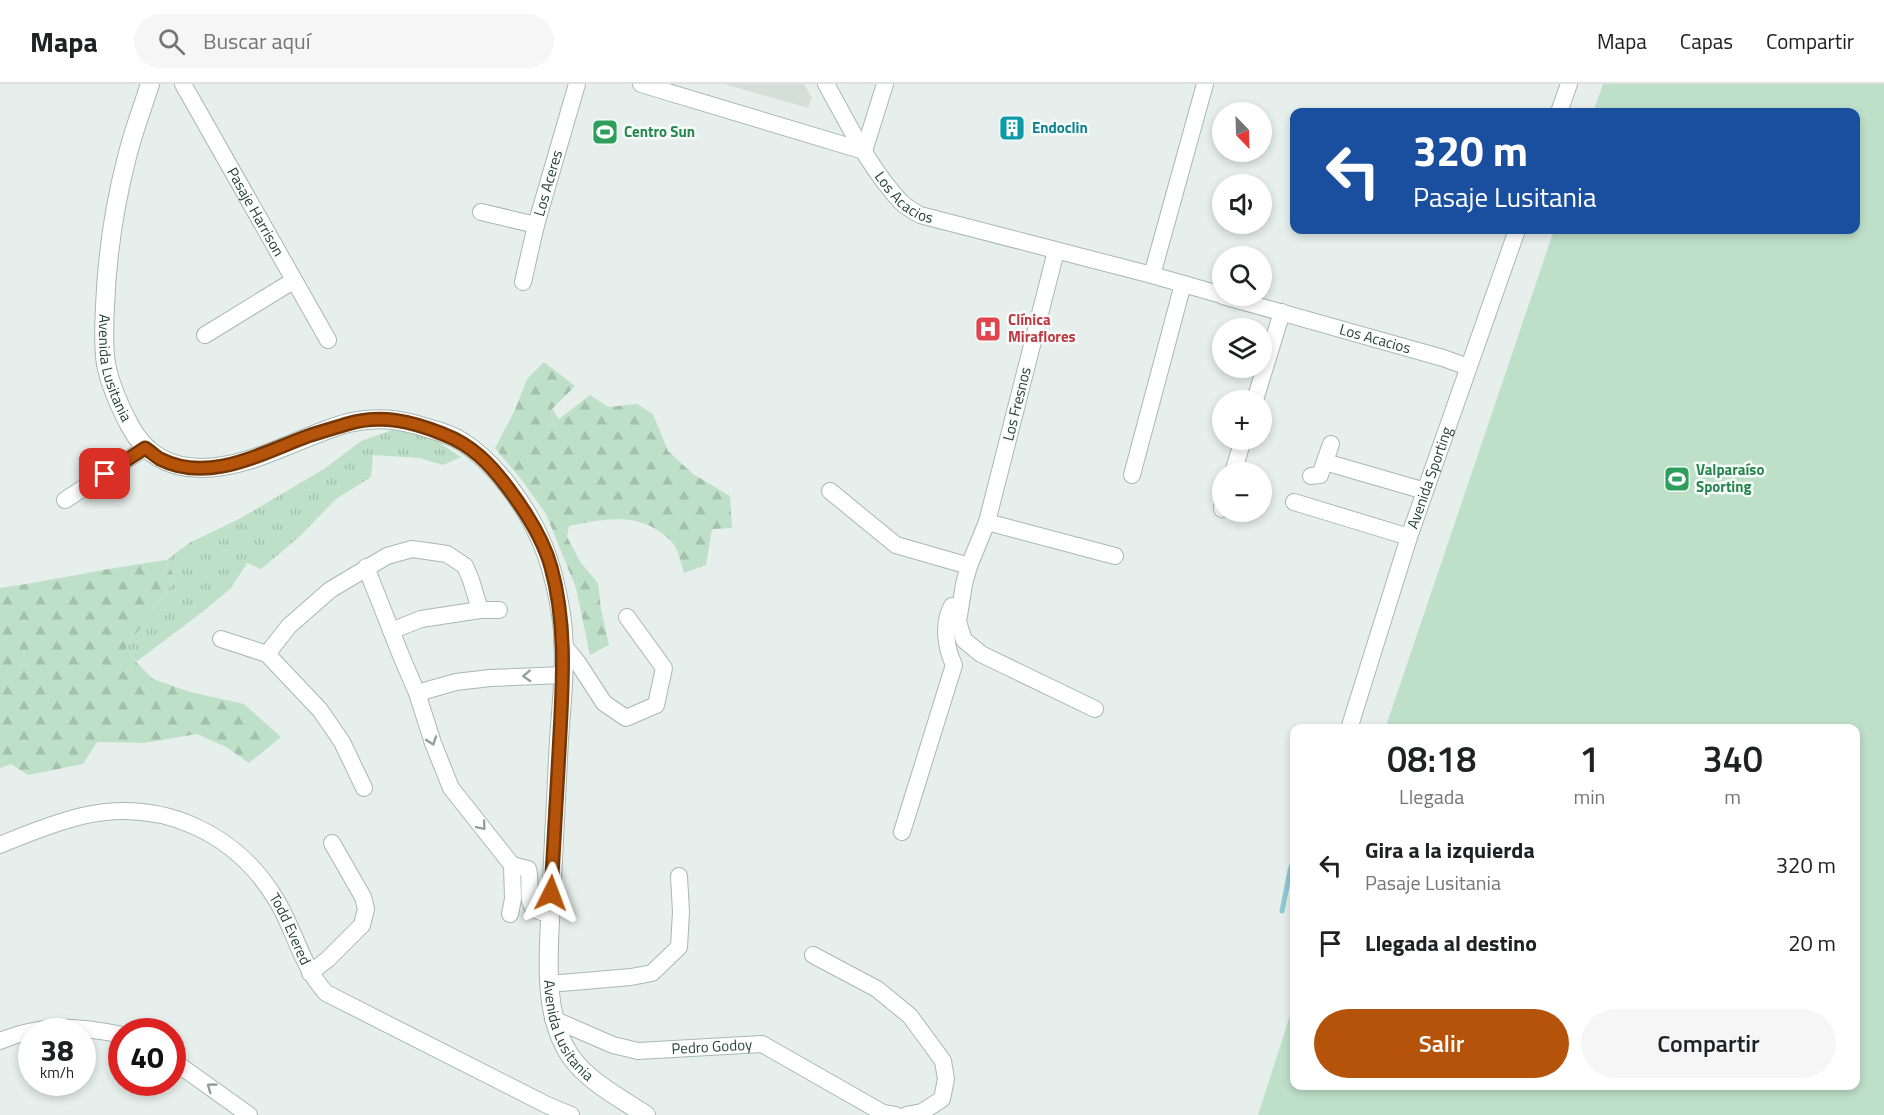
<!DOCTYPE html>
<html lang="es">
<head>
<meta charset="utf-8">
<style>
  :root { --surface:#fff; --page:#f6f6f6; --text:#202124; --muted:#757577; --line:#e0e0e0; --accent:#b45309 }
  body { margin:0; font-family:"Titillium Web",sans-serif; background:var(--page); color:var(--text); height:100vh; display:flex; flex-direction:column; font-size:22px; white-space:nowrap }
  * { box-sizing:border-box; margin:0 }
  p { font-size:20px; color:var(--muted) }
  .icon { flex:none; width:33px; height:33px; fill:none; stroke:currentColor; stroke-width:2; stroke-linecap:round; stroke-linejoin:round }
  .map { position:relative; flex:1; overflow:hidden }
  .panel { position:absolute; left:1290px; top:640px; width:570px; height:366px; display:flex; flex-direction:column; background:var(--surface); border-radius:12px; box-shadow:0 3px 9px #0003 }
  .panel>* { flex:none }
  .banner { position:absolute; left:1290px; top:24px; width:570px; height:126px; border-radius:12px; box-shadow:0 3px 9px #0003; background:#1a4fa0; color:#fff; overflow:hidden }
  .needle { width:39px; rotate:157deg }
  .buttons { position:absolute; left:1212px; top:18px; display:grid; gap:12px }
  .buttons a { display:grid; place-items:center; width:60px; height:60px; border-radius:50%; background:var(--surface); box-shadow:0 3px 9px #0003; font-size:30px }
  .speed { position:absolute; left:18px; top:934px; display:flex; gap:12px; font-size:30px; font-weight:700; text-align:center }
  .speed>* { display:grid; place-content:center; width:78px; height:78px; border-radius:50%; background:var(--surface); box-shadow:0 3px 9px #0003; line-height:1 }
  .speed small { font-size:15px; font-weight:400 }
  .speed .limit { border:9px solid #d22; background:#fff; color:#111 }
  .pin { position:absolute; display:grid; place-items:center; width:51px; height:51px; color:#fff; margin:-26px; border-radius:12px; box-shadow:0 3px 9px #0006 }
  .me { position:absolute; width:66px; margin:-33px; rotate:3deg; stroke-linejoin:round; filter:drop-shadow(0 0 4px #0008) }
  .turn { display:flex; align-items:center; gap:21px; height:126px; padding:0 24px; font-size:27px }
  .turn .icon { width:78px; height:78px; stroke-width:2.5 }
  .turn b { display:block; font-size:42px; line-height:51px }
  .eta { display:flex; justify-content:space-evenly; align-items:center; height:102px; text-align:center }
  .eta b { font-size:36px; font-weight:600; line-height:42px }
  .cta { display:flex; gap:12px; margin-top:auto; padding:12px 24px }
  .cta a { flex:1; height:69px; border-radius:36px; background:var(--accent); color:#fff; font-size:24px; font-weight:600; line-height:69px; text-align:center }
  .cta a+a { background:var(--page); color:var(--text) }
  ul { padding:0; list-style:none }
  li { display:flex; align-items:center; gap:18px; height:78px; padding:0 24px }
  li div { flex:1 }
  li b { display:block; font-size:22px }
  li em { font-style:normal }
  header { display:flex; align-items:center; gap:36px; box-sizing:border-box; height:84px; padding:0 30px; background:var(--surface); border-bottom:2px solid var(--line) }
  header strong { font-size:28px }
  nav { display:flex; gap:33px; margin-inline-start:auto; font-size:21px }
  .search { width:420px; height:54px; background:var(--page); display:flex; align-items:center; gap:15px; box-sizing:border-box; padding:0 21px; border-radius:33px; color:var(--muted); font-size:22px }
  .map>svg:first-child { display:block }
  .built { fill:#d4dfda }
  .grass { fill:url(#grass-tufts) }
  .forest { fill:url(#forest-firs) }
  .garden { fill:#bfe0c8 }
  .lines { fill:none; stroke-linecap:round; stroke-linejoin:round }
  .stream { stroke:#8ec9d4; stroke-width:5 }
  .minor-casing { stroke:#a8b8b2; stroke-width:18 }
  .tertiary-casing { stroke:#a8b8b2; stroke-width:20 }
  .minor { stroke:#fff; stroke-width:16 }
  .tertiary { stroke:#fff; stroke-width:18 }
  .oneway { stroke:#92a09c }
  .route-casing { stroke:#753606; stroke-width:15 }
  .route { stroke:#b45309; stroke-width:10 }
  .labels { text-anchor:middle; stroke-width:5; stroke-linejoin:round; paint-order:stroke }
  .culture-label { font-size:15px; font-weight:bold; fill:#0d838f; stroke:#f7fbf9; text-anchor:start }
  .leisure-label { font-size:15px; font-weight:bold; fill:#27864d; stroke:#f7fbf9; text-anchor:start }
  .street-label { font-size:15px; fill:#24423a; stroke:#f7fbf9 }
  .health-label { font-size:15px; font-weight:bold; fill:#be3a42; stroke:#f7fbf9; text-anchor:start }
</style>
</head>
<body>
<header>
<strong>Mapa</strong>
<div class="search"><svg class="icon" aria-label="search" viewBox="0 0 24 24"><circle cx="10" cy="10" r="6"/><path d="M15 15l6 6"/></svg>Buscar aquí</div>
<nav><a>Mapa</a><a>Capas</a><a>Compartir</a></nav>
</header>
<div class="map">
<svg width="1884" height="1031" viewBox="0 0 1884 1031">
  <defs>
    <pattern id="grass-tufts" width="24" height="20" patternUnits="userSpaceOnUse" patternTransform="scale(1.5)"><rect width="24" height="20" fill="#bfe0c8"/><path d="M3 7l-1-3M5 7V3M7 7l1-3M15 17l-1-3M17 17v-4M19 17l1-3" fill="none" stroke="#a4c1ad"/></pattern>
    <pattern id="forest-firs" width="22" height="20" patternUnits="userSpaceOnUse" patternTransform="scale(1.5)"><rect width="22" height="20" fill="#bfe0c8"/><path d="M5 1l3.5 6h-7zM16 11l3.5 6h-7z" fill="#a4c1ad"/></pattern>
  </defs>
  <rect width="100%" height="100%" fill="#e6efeb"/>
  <path class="built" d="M724 0H804L812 14 808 24Z"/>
  <path class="grass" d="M395 345 431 353 461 373 443 381 419 374 373 371 371 393 336 415 299 453 261 485 247 479 231 504 205 526 136 578 126 564 175 495 167 476 189 459 241 434 324 385 361 357Z"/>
  <g class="forest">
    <path d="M544 278 575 302 552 325 559 335 590 311 608 323 637 320 653 330 668 367 693 390 730 412 732 444 712 445 706 481 684 489C681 479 678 465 672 458 643 427 606 434 569 442L567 453 581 479 598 499 601 525 609 561 590 571 576 504 546 430 521 395 495 364 515 326 527 295Z"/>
    <path d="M167 476 175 495 126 564 136 578 153 595 190 608 244 620 281 653 249 679 226 663 197 650 144 659 97 658 83 680 28 691 11 680 0 684V504C56 496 111 483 167 476Z"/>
  </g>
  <path class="garden" d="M1603 0H1884V1031H1258L1294 919V1002H1856V645H1385L1554 146H1856V28H1593Z"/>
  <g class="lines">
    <path class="stream" d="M1282 827 1290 787 1294 774"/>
    <defs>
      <g id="minor">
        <path id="s1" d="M183 0 328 256"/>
        <path d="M641 0 864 67"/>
        <path id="s2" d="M826 0C848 39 869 84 901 118 906 123 913 127 920 131L1152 191 1222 211"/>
        <path d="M1559 28 1569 0"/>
        <path d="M864 67 885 0"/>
        <path d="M481 128 536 141"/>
        <path d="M1056 167 987 438 969 482 964 500 958 538 964 556 981 570 1095 625"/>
        <path d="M1152 191 1205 0"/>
        <path id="s3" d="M523 198 536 141 577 0"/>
        <path id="s4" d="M1223 212 1443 274 1468 283"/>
        <path d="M205 251 293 197"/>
        <path d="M1255 316 1282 228"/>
        <path d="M1325 378 1425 407"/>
        <path d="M1233 388 1243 356"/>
        <path d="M1132 391 1183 200"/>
        <path d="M1311 392 1320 391 1331 360"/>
        <path d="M830 407 896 461 969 482"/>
        <path d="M65 416 145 364"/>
        <path d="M1294 418 1409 453"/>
        <path d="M1222 425V423"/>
        <path d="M987 438 1115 472"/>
        <path d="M366 483 402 574 417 609 433 659 451 704 512 781 513 815 510 830"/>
        <path d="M391 547 421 535 480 526H499"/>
        <path d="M221 555 267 570 320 626 342 658 364 704"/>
        <path d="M562 559 578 579 604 619 626 634 656 621 664 584 627 533"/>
        <path d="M267 570 289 542 330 506 387 472 412 465 447 470 465 482 471 496 480 526"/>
        <path d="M417 609 456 598 490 594 563 591"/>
        <path id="s5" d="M1349 645 1409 453 1517 146"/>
        <path d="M902 748 954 581C946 564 942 540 952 522"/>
        <path id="s6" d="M0 761C26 750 54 739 82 732 161 714 236 748 277 817 295 847 302 883 326 909L547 1021 571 1031"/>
        <path d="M512 781 528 785C532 795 525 821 536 826 540 828 546 829 550 830"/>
        <path d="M813 871 877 905 910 932 943 977 946 995 942 1015 922 1028 906 1031"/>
        <path d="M310 889 328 875 362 841 366 825 363 813 332 759"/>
        <path d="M549 900 631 893 652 889 679 863 681 828 679 792"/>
        <path id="s7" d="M553 935 613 961 638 967 762 960 883 1029 895 1031"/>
        <path d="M0 957C42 939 78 942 122 951"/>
        <path d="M172 976 249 1031"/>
      </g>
      <g id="tertiary">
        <path id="s8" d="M150 0C142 25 132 51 126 77 114 124 107 173 105 222 104 241 103 261 106 280 110 301 120 323 130 342 145 370 169 384 201 384 252 384 300 352 348 339 376 332 400 335 427 344 438 347 451 351 461 357 495 378 527 423 542 459 552 482 557 506 561 530 567 568 562 616 559 655 556 708 554 762 551 816 549 866 541 930 571 973 589 998 620 1014 646 1031"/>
      </g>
    </defs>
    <use href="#minor" class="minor-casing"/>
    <use href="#tertiary" class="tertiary-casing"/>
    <use href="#minor" class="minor"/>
    <use href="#tertiary" class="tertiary"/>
  </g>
  <defs><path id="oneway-chevron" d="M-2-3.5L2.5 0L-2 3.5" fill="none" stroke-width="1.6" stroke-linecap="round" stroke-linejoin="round" transform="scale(1.5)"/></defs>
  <g class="oneway">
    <use href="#oneway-chevron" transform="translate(527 592) rotate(177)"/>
    <use href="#oneway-chevron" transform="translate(432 657) rotate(71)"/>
    <use href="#oneway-chevron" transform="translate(482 742) rotate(50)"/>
    <use href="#oneway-chevron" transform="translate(211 1003) rotate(-144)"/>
  </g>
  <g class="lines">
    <defs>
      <path id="route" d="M105 390 145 364C150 367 155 372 160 375 209 400 262 369 308 352 320 348 334 344 347 340 381 330 411 337 443 350 472 361 490 380 508 404 526 428 543 454 551 483 568 544 562 607 559 668 556 715 554 762 551 809"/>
    </defs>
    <use href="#route" class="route-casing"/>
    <use href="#route" class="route"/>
  </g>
  <defs>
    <symbol id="building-square" viewBox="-11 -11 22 22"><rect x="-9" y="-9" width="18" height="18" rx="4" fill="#0f9aa8" stroke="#f7fbf9"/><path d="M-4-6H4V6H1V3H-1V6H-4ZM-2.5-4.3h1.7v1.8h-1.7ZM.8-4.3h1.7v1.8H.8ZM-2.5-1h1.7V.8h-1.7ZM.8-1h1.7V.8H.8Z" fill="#fff"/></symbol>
    <symbol id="stadium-square" viewBox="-11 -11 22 22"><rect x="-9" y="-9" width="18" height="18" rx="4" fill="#2e9e5b" stroke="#f7fbf9"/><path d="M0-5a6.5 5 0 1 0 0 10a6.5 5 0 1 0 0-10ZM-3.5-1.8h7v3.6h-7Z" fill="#fff"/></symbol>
    <symbol id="hospital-square" viewBox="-11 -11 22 22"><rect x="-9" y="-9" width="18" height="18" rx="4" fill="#e0444e" stroke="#f7fbf9"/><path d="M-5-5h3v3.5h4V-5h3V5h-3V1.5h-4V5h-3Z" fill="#fff"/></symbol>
  </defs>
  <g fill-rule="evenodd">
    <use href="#building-square" x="997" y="29" width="30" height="30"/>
    <use href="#stadium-square" x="590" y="33" width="30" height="30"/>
    <use href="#hospital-square" x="973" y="230" width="30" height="30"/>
    <use href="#stadium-square" x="1662" y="380" width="30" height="30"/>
  </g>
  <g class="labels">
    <g class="culture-label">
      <text x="1032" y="49">Endoclin</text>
    </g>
    <g class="leisure-label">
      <text x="624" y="53">Centro Sun</text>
      <text x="1696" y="391">Valparaíso<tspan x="1696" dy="17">Sporting</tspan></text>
    </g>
    <g class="street-label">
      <text dy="5" stroke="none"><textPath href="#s3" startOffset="102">Los Aceres</textPath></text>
      <text dy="5" stroke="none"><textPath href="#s2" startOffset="140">Los Acacios</textPath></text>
      <text dy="5" stroke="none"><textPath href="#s1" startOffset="147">Pasaje Harrison</textPath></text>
      <text dy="5" stroke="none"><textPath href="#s4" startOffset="158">Los Acacios</textPath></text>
      <text dy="5" stroke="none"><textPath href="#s8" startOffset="291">Avenida Lusitania</textPath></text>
      <text transform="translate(1017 320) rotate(-76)" y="5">Los Fresnos</text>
      <text dy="5" stroke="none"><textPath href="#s5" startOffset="264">Avenida Sporting</textPath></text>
      <text dy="5" stroke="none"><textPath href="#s6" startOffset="346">Todd Evered</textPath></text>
      <text dy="5" stroke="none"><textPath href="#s8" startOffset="1338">Avenida Lusitania</textPath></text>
      <text dy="5" stroke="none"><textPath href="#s7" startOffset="165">Pedro Godoy</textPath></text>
    </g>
    <g class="health-label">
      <text x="1008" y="241">Clínica<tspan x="1008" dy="17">Miraflores</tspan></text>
    </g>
  </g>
</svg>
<div class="buttons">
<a><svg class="needle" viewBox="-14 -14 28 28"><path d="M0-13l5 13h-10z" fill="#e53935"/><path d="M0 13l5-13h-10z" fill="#757577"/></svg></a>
<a><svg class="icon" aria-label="sound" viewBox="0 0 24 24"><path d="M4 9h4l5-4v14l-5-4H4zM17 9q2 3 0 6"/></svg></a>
<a><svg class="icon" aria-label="search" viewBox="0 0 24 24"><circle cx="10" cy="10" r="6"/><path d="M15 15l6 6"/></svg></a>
<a><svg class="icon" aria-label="layers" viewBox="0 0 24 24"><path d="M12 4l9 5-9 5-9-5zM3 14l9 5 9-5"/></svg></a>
<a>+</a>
<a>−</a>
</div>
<div class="speed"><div>38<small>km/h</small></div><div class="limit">40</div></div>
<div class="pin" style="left:105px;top:390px;background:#d93025"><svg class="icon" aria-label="arrive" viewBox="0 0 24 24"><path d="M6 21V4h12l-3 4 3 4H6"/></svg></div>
<svg class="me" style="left:551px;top:809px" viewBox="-20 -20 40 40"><path d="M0-17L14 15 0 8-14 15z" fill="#b45309" stroke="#fff" stroke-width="4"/></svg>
<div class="banner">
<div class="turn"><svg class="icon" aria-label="left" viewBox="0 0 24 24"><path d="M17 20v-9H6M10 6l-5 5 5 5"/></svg><div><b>320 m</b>Pasaje Lusitania</div></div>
</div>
<section class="panel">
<div class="eta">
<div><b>08:18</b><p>Llegada</p></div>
<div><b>1</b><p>min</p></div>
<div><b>340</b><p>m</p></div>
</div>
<ul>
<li><svg class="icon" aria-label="left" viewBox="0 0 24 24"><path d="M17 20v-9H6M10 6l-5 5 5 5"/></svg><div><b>Gira a la izquierda</b><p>Pasaje Lusitania</p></div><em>320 m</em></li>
<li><svg class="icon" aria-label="arrive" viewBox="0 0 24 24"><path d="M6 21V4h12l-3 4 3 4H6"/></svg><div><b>Llegada al destino</b></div><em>20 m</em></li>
</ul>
<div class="cta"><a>Salir</a><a>Compartir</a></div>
</section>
</div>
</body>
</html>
